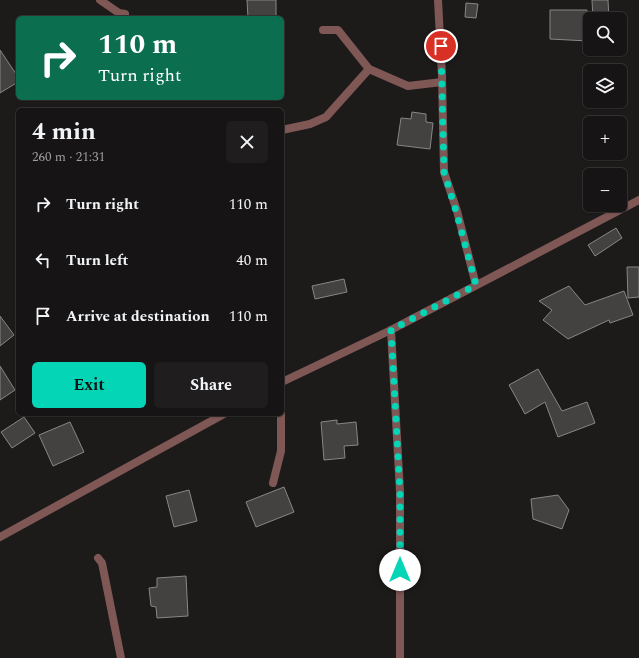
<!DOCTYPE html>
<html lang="en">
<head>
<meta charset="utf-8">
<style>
  :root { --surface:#161414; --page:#1f1d1d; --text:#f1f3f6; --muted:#9e9ea0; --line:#353334; --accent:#04d5b6 }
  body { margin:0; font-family:Spectral,serif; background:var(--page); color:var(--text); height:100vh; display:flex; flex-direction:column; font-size:15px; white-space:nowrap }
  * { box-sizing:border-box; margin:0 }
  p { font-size:13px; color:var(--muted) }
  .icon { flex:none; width:22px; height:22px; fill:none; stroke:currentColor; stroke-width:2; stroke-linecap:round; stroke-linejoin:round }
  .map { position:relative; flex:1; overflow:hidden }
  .side { position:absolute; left:16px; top:108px; width:268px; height:308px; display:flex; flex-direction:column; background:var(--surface); border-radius:6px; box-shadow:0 1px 3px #0004,0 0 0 1px var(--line) }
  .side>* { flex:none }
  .banner { position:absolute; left:16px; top:16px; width:268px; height:84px; border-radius:6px; box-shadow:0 1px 3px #0004,0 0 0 1px var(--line); background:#0b6e4f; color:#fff; overflow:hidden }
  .tools { position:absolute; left:583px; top:12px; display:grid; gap:8px }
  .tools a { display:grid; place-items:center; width:44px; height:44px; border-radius:6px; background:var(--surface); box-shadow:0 1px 3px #0004,0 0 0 1px var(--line); font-size:20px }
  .pin { position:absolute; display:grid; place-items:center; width:34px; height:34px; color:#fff; margin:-17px; border:2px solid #fff; border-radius:50%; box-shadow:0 1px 4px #0007 }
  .me { position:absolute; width:44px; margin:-22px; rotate:0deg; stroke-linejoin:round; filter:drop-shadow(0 0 3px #0008) }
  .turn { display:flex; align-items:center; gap:14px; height:84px; padding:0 16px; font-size:18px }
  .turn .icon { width:52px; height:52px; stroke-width:2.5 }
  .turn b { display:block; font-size:28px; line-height:34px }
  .round { display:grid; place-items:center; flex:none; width:42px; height:42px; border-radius:6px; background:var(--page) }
  .head { display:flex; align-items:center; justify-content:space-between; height:68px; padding:0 16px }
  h1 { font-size:24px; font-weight:700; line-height:30px }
  .primary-button { display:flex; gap:8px; margin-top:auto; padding:8px 16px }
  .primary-button a { flex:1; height:46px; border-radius:6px; background:var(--accent); color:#111; font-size:16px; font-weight:700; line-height:46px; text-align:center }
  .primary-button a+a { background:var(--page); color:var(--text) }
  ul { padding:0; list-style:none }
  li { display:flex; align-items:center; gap:12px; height:56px; padding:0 16px }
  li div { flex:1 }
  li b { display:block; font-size:15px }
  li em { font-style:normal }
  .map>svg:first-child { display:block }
  .building { fill:#444141; stroke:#898685 }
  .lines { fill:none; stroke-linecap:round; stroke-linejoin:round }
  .street { stroke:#7f5755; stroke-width:8 }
  .route { stroke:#04d5b6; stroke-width:7; stroke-dasharray:0 12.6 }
</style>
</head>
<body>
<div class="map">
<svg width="639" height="658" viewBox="0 0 639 658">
  <rect width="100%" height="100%" fill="#1d1a1a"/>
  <g class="building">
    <path d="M247 0H276V18H248Z"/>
    <path d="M592 0H608L609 19H593Z"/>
    <path d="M466 3 478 4 476 18 465 17Z"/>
    <path d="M550 10H587L588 41 550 39Z"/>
    <path d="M0 50 18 77V82L0 93Z"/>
    <path d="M412 112 426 114V122L433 123 430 149 397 145 401 118 411 119Z"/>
    <path d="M616 228 622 238 595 256 588 245Z"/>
    <path d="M627 267H639V297L628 298Z"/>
    <path d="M344 279 347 292 315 299 312 286Z"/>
    <path d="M569 286 585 305 624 291 633 315 610 323 609 320 568 339 543 320 552 310 539 301Z"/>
    <path d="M0 316 14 335 0 346Z"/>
    <path d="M0 366 15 390 0 400Z"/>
    <path d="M538 369 562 411 587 402 595 423 558 437 545 402 525 414 509 385Z"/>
    <path d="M24 417 35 433 12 448 1 432Z"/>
    <path d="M337 420V424L356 422 358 445 344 446 345 458 324 460 321 422Z"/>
    <path d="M70 422 84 452 53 466 39 435Z"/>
    <path d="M284 487 294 512 256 527 246 502Z"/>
    <path d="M189 490 197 521 174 527 166 496Z"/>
    <path d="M558 495 569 510 562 529 533 519 531 499Z"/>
    <path d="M186 576 188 616 157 618 156 607 151 606 149 588 157 587V578Z"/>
  </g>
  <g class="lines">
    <g class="street">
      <path d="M100 0 119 13 125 14"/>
      <path d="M438 0 442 76 444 172 457 211 476 285"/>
      <path d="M323 30H338L369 69 408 86 442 82"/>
      <path d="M282 130 310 124 326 117 369 69"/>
      <path d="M391 330 400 492V658"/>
      <path d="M282 382 391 330 639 200"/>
      <path d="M273 483 281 451V414"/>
      <path d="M0 537 224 414"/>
      <path d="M98 558 102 563 121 658"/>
    </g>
  </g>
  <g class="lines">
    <path class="route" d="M400 570V492L391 330 476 285 456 211 444 172 441 46"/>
  </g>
</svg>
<div class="tools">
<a><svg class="icon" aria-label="search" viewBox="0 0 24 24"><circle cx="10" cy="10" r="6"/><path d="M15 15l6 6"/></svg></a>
<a><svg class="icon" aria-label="layers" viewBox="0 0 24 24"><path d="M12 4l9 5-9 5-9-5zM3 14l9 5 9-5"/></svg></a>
<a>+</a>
<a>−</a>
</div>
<div class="pin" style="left:441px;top:46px;background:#d93025"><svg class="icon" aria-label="arrive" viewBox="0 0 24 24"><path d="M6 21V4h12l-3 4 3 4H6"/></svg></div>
<svg class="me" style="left:400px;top:570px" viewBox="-20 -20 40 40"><circle r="19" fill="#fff"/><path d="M0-13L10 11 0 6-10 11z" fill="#04d5b6"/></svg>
<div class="banner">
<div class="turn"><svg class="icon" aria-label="right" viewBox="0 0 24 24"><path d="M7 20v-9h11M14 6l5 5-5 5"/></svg><div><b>110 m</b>Turn right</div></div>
</div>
<section class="side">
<div class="head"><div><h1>4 min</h1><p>260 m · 21:31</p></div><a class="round"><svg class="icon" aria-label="close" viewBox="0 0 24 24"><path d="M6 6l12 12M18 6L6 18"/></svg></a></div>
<ul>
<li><svg class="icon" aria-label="right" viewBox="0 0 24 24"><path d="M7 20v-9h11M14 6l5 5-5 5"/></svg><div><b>Turn right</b></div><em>110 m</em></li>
<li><svg class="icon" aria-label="left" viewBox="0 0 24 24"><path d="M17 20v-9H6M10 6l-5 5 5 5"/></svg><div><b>Turn left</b></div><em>40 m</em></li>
<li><svg class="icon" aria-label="arrive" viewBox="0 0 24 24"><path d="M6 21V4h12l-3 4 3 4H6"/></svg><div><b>Arrive at destination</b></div><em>110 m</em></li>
</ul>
<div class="primary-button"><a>Exit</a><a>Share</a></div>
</section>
</div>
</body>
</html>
